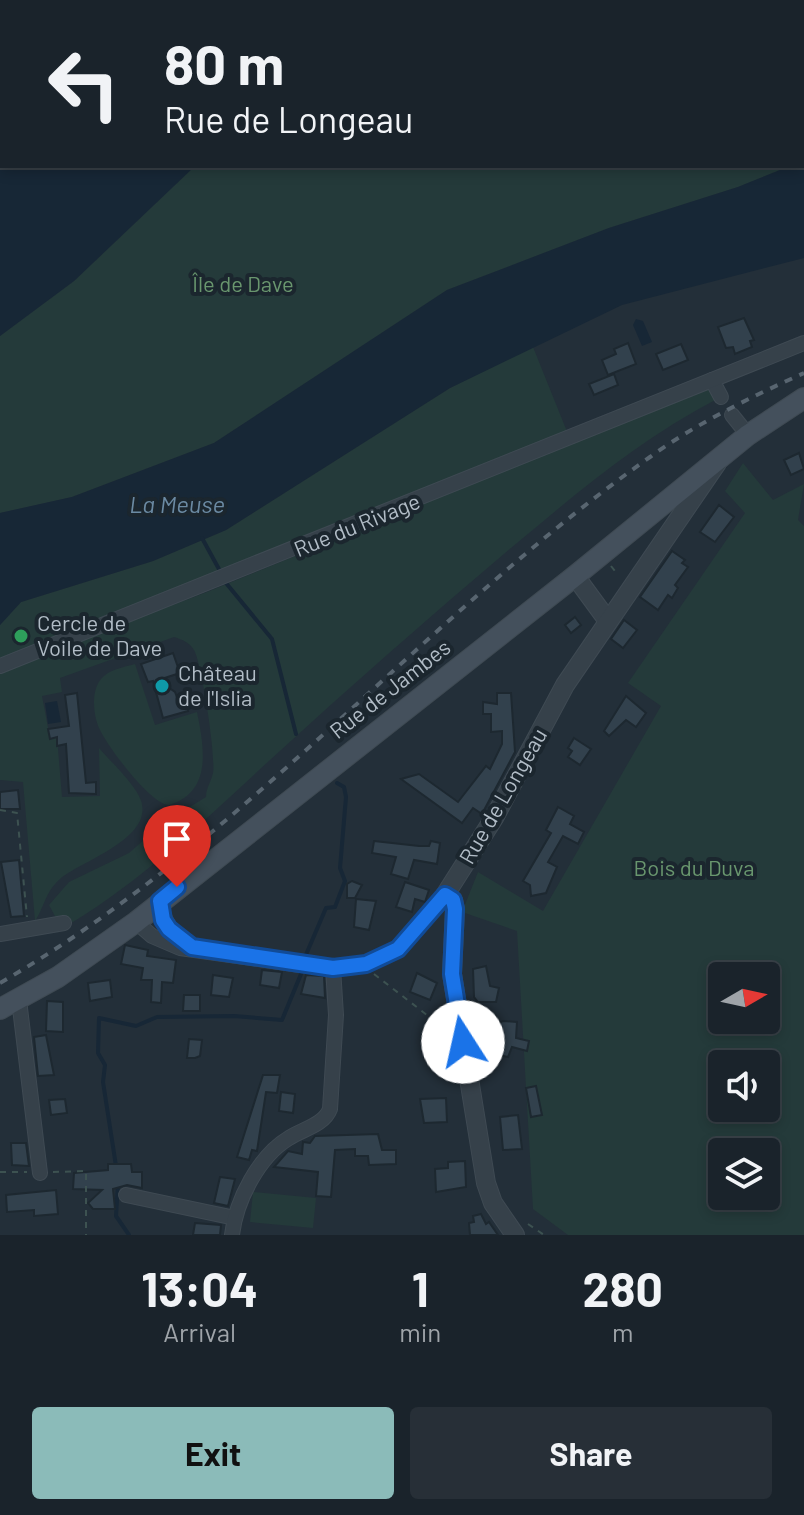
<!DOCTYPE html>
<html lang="en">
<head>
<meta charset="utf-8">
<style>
  :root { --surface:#1a232b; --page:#272f37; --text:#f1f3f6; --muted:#9fa4a9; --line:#384047; --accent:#8bbbb9 }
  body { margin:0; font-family:Barlow,sans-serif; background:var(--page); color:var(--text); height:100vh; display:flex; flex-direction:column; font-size:30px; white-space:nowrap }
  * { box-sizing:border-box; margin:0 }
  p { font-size:26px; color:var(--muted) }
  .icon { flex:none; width:44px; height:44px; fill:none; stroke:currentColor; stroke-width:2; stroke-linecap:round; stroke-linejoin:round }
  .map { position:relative; height:1235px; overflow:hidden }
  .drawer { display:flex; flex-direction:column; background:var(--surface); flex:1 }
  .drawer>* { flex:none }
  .guide { position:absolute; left:0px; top:0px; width:804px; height:168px; box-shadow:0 4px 12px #0003,0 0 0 2px var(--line); background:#1a232b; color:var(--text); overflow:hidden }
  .needle { width:52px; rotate:81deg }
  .buttons { position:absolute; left:708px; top:962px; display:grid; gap:16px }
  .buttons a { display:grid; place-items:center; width:72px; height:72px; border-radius:8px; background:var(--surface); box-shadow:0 4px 12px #0003,0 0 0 2px var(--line); font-size:40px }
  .pin { position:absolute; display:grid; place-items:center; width:68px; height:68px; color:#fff; margin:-82px -34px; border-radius:50% 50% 50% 0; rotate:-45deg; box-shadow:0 0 8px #0007 }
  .pin .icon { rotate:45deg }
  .me { position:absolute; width:88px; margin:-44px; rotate:350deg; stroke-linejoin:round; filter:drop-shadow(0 0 6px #0008) }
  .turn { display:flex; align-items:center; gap:28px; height:168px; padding:0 32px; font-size:36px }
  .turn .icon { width:104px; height:104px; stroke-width:2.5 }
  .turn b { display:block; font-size:56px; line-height:68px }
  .eta { display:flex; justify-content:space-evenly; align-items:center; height:136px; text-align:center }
  .eta b { font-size:48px; font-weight:700; line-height:56px }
  .button { display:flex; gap:16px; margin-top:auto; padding:16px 32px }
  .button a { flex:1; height:92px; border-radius:8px; background:var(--accent); color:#111; font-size:32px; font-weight:700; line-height:92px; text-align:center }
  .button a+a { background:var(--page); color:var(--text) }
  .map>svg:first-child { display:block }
  .green { fill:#243a3a; fill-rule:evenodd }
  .water { fill:#172736 }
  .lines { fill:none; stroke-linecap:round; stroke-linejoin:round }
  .stream { stroke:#172736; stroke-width:4 }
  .building { fill:#32414d; stroke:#1d2830; stroke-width:2 }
  .minor-casing { stroke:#3f4a53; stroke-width:16 }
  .tertiary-casing { stroke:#3f4a53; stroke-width:20 }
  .secondary-casing { stroke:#3f4a53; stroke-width:22 }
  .path { stroke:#3d5251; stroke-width:2; stroke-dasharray:6 6; stroke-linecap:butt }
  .minor { stroke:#36414a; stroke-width:14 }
  .tertiary { stroke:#36414a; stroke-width:18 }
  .secondary { stroke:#44505c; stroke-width:20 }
  .rail { stroke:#586570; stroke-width:4; stroke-dasharray:8 8; stroke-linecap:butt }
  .route-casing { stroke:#114b97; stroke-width:20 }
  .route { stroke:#1a73e8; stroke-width:14 }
  .leisure-dot { fill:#2e9e5b; stroke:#1b262e; stroke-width:3 }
  .culture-dot { fill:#0f9aa8; stroke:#1b262e; stroke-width:3 }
  .labels { text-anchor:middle; stroke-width:8; stroke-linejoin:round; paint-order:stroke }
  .park-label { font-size:22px; fill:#69966e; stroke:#1b262e }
  .street-label { font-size:22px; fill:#b1bcc6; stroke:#1b262e }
  .poi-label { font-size:22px; fill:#b1bcc6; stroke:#1b262e; text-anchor:start }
  .water-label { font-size:24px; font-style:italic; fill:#6b8aa3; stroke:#1b262e }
</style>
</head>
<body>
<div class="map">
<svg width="804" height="1235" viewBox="0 0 804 1235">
  <rect width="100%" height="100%" fill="#232f39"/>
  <g class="green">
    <path d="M360 0H804V160L802 2H358Z"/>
    <path d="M195 166H790L738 187 609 228 447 290 214 443 72 497 0 513V336L74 281Z"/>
    <path d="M533 347 568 434 0 662V625L21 602 153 561 226 530 450 388Z"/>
    <path d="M710 387 717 399C640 439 577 493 511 548 429 617 349 688 270 760 208 817 145 878 73 922L56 918 49 905 69 882 129 853 162 824 206 797C206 788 211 782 213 773 216 757 202 664 194 650 189 642 183 640 174 637L60 678 62 692 42 696 50 738 57 737 62 797 100 796 99 748C112 763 130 779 139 796 160 837 80 861 60 879 45 892 45 906 35 921L23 782 0 780V670L207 592Z"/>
    <path d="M743 463 773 500 804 484 798 520 804 526V1235H568L533 1209 517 931 462 912 478 872 543 911 661 706 628 683 745 513 725 491ZM722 976H766V1020H722ZM722 1064H766V1108H722ZM722 1152H766V1196H722Z"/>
    <path d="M135 664 155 725 197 712C204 747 213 792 169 805 151 805 107 746 99 728 93 714 91 691 101 679 108 670 124 667 135 664Z"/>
    <path d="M253 1192 316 1198 313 1228 250 1222Z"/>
  </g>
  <g class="water">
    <path d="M192 0H360L190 2Z"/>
    <path d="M804 160V258L622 305 450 388 226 530 153 561 21 602 0 625V513L72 497 214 443 447 290 609 228 738 187 790 166H802Z"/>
    <path d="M5 166H195L74 281 0 336V170Z"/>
    <path d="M636 319 643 321 652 342 642 346 633 325Z"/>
    <path d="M57 701 61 722 48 724 45 703Z"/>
  </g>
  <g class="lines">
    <g class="stream">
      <path d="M202 538 220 571"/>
      <path d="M226 583 272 639 296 734"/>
      <path d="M305 957 326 908 335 907 345 881 340 868 346 797 344 787 337 783"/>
      <path d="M116 1166 103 1082 105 1065 98 1053 99 1018 136 1026 157 1017 234 1016 282 1020 301 974"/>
      <path d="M118 1183 116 1216 129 1235"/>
    </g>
  </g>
  <g class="building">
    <path d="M744 318 754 340 750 341 752 347 735 354 733 347 726 348 718 327Z"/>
    <path d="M628 343 636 364 608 375 602 360 616 354 614 349Z"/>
    <path d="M681 344 688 360 663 370 656 354Z"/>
    <path d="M614 374 618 385 594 395 589 384Z"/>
    <path d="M799 453 804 469 791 475 784 460Z"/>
    <path d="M719 505 734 517 715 542 700 532Z"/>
    <path d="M672 551 685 560 682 563 688 567 675 585 678 588 672 598 668 595 658 610 640 597Z"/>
    <path d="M575 617 581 625 571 633 565 625Z"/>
    <path d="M624 620 637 630 623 648 611 639Z"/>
    <path d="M173 653 180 673 158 680 175 692 178 700 185 698 188 711 163 718 153 681 148 682 141 664Z"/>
    <path d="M77 693 86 783 96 782V794L69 793 66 744 57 746V737L50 739 48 729 69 726 65 695Z"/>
    <path d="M497 693H511L515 752 482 814 473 808 462 823 401 779 419 774 458 802 486 766 490 769 502 744V731L491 732V714H483V702L497 704Z"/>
    <path d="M626 696 646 713 636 727 626 720 609 736 604 731Z"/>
    <path d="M574 738 591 749 580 765 568 757 572 751 568 748Z"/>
    <path d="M18 790 20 809H0V792Z"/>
    <path d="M558 807 574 816 570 824 584 832 578 844 563 836 548 862 557 867 546 893 531 896 530 885 523 881 551 833 546 830Z"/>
    <path d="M374 841 419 846H429L431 841 440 843 437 864 414 860 408 879 391 874 396 857 372 853Z"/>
    <path d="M19 860 24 916 11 917 1 862Z"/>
    <path d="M352 881 362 885 355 898H347V884Z"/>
    <path d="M405 882 429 890 425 902 415 899 412 912 396 907Z"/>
    <path d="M356 899 376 901 369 930 354 927Z"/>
    <path d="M125 945 148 950 147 956 176 960 173 983 162 982 161 1003 151 1002 152 980H141L143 968 121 964Z"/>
    <path d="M486 966 490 986 499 988 496 1002H478L474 997 473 969Z"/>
    <path d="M262 970 282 972 279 988 260 985Z"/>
    <path d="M417 973 437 983 430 1000 410 992Z"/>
    <path d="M213 975 233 978 229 997 211 995Z"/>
    <path d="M306 975 324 976 325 998 301 994Z"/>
    <path d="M110 980 112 997 90 1001 88 983Z"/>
    <path d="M184 995H200V1011H183Z"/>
    <path d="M47 1001 63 1002V1032L46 1031Z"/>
    <path d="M481 1021 483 1029 503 1021 517 1022 516 1038 529 1041 527 1051 512 1047 508 1057 498 1055 500 1041 476 1046 472 1024Z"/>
    <path d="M46 1035 54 1075 38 1076 34 1037Z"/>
    <path d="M189 1039 202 1040 200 1056 195 1058H187Z"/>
    <path d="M263 1075H280L277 1093 266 1092 257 1151 252 1150 249 1160 237 1157Z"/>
    <path d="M536 1086 542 1115 531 1117 526 1088Z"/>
    <path d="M281 1092 295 1094 293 1113 279 1111Z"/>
    <path d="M446 1098 447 1122 424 1123 420 1099Z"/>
    <path d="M65 1099 67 1113 51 1115 49 1100Z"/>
    <path d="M518 1115 522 1149 503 1150 500 1117Z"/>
    <path d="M378 1134 382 1150H396V1164L369 1165 368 1156H355V1149L335 1150 331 1197 316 1196 318 1172 274 1167 288 1151 302 1154 303 1142 310 1143 315 1136Z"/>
    <path d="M11 1143H26L29 1166 12 1165Z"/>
    <path d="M465 1161 466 1187 436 1192 435 1169 448 1168V1162Z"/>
    <path d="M108 1164H131L132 1172H142V1188L127 1185 113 1189 115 1209H93L88 1203 102 1190 73 1189 74 1173 108 1170Z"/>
    <path d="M220 1177 235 1179 228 1206 214 1203Z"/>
    <path d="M56 1190 58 1214 34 1216V1210L7 1212 6 1195Z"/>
    <path d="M481 1214 486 1224 489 1222 498 1235H470L469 1223 474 1222 473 1216Z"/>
    <path d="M195 1223 221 1225 220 1235H193Z"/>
  </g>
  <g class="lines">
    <defs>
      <g id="minor">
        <path d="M712 380 721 397"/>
        <path d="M732 415 748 435"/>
        <path d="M0 666 804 343"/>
        <path d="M160 901C163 924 174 933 192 947"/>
        <path d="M136 922 152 936 180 948 300 965 345 967 366 964 398 949 445 895"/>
        <path d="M0 934 64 923"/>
        <path d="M19 1000 40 1173"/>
        <path d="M126 1195 235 1218"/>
        <path d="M232 1235C236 1200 259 1156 289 1138 303 1129 324 1125 330 1109L336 1015 333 968"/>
      </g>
      <g id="tertiary">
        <path d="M575 576 608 621"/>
        <path d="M515 1235 493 1203 486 1183 452 974 455 909 453 900 445 895 494 818 565 685 717 463"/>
      </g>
      <path id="secondary" d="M0 1009 58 977 136 922 575 576 748 435 804 398"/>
    </defs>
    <use href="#minor" class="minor-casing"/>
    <use href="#tertiary" class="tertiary-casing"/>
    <use href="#secondary" class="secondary-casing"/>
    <g class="path">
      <path d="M181 2 183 0"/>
      <path d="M0 162 2 161"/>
      <path d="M611 566 618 575"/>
      <path d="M0 810 17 813 27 917"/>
      <path d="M374 974 445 1029"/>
      <path d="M0 1172H27"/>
      <path d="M53 1172 86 1171V1235"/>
      <path d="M528 1224 544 1235"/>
    </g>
    <use href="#minor" class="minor"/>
    <use href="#tertiary" class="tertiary"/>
    <use href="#secondary" class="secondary"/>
    <path class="rail" d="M0 983C243 843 422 618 650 457 697 423 751 397 804 373"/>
  </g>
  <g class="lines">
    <defs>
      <path id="route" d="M177 887 160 901 163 920 169 929 192 947 333 968 366 964 398 949 445 895 453 900 455 909 452 974 463 1042"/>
    </defs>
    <use href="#route" class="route-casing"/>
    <use href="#route" class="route"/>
  </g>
  <circle class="leisure-dot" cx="21" cy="636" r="8"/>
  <circle class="culture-dot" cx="162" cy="686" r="8"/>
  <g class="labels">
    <g class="park-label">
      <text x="243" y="292">Île de Dave</text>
      <text x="694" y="876">Bois du Duva</text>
    </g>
    <g class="street-label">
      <text transform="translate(357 525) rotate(-22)" y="8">Rue du Rivage</text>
      <text transform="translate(390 689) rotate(-38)" y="8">Rue de Jambes</text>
      <text transform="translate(503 796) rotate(-60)" y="8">Rue de Longeau</text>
    </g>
    <g class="poi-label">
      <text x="37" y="631">Cercle de<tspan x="37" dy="25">Voile de Dave</tspan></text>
      <text x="178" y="681">Château<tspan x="178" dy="25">de l'Islia</tspan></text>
    </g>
    <g class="water-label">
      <text x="177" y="513">La Meuse</text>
    </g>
  </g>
</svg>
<div class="buttons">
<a><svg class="needle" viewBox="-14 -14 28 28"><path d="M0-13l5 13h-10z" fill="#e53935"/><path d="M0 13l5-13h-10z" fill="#9fa4a9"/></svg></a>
<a><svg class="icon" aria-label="sound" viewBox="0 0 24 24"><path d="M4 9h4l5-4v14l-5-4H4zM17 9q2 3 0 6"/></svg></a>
<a><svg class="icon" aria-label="layers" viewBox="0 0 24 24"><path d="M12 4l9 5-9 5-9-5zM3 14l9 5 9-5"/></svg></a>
</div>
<div class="pin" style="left:177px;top:887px;background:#d93025"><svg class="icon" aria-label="arrive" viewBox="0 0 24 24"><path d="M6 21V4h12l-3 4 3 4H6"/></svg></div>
<svg class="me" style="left:463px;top:1042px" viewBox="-20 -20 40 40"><circle r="19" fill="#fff"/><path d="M0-13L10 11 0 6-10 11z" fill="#1a73e8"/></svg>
<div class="guide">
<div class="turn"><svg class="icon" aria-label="left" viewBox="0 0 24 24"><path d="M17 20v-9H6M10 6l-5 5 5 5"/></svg><div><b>80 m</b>Rue de Longeau</div></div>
</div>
</div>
<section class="drawer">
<div class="eta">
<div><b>13:04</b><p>Arrival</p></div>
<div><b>1</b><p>min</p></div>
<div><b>280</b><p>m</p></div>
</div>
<div class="button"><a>Exit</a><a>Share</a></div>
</section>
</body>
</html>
